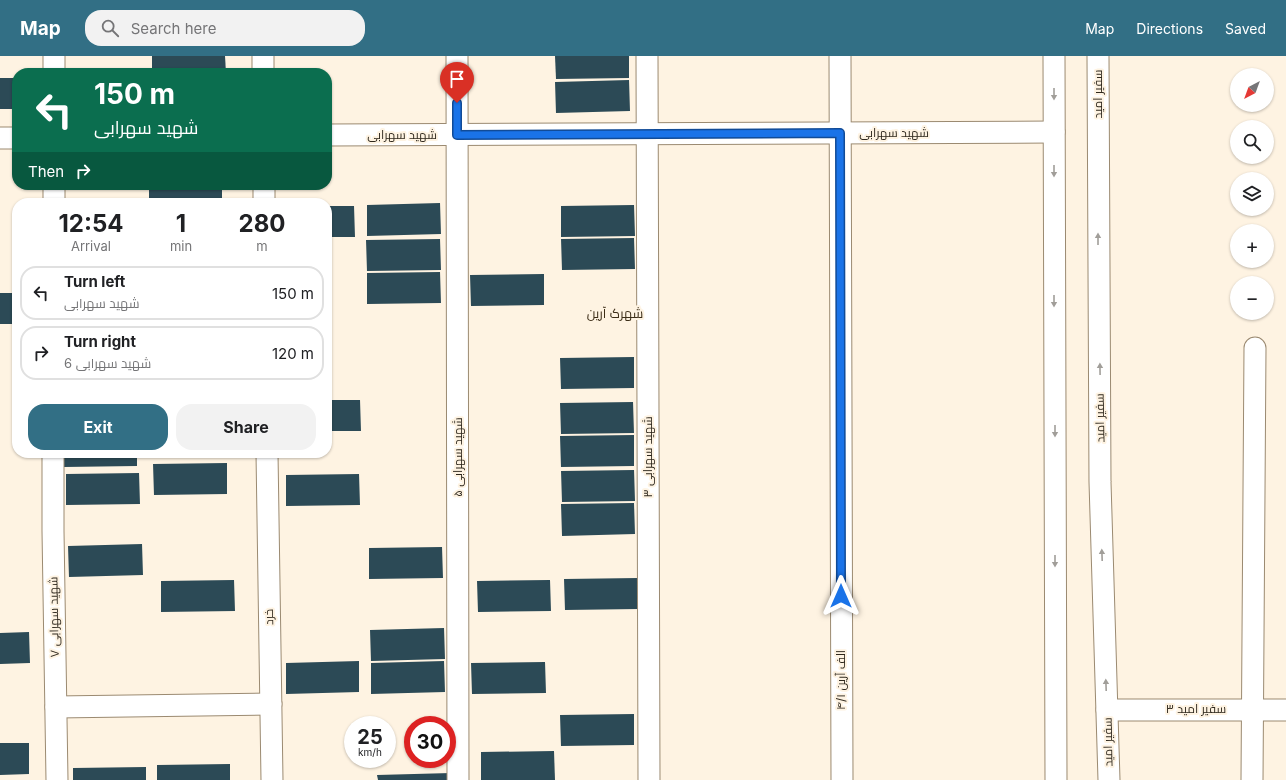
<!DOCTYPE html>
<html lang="en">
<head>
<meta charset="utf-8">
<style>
  :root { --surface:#fff; --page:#f2f2f2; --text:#202124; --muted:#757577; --line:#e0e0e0; --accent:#326f85 }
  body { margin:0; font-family:Inter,Cairo,sans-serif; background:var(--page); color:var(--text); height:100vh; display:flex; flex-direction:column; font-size:15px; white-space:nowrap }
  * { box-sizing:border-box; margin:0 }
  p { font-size:13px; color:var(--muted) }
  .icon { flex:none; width:22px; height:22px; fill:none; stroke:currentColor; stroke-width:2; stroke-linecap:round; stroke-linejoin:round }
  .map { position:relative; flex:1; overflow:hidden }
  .drawer { position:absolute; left:12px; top:142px; width:320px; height:260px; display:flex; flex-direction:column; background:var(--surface); border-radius:16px; box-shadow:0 1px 3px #0004 }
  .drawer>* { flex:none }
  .hud { position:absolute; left:12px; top:12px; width:320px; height:122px; border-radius:16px; box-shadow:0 1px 3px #0004; background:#0b6e4f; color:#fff; overflow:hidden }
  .needle { width:26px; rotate:221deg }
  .tools { position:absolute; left:1230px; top:12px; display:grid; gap:8px }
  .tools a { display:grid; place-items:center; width:44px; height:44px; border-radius:50%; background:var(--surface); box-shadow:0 1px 3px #0004; font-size:20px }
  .speed { position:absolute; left:344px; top:660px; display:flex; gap:8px; font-size:20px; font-weight:700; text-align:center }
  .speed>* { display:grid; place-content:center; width:52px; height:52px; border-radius:50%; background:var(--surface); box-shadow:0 1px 3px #0004; line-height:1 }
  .speed small { font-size:10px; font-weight:400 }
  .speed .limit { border:6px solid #d22; background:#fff; color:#111 }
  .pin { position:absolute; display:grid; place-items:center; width:34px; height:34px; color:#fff; margin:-41px -17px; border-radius:50% 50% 50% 0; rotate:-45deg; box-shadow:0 0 4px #0007 }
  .pin .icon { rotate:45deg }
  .me { position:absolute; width:44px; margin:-22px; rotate:0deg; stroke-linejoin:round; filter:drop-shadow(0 0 3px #0008) }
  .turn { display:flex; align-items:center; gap:14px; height:84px; padding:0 16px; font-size:18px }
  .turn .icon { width:52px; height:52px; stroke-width:2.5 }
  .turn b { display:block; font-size:28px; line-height:34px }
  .then { display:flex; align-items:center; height:38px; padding:0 16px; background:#0003; gap:8px; font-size:15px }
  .eta { display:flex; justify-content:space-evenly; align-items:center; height:68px; text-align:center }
  .eta b { font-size:24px; font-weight:700; line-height:28px }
  .action { display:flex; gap:8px; margin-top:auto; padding:8px 16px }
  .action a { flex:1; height:46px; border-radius:16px; background:var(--accent); color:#fff; font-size:16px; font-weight:700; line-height:46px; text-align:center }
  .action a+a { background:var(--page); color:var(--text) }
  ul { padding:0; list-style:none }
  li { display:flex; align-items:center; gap:12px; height:54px; margin:0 8px 6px; padding:0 8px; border:2px solid var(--line); border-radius:16px }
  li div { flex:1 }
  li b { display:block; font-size:15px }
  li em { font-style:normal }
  header { display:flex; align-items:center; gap:24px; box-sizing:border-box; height:56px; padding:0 20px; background:var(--accent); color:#fff }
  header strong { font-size:19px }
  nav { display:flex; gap:22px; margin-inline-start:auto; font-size:14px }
  .search { width:280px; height:36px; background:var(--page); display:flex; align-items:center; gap:10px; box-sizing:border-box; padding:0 14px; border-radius:16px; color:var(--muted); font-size:15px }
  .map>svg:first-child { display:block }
  .building { fill:#2c4a56 }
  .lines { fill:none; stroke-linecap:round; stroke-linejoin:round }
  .minor-casing { stroke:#9b8a71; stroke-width:23 }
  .minor { stroke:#fff; stroke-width:21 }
  .oneway { fill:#a19e99 }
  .route-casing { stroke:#114b97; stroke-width:10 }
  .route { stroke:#1a73e8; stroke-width:7 }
  .labels { text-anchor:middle; stroke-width:4; stroke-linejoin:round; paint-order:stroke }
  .street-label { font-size:12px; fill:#2f281d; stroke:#fef3e2 }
  .neighbourhood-label { font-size:13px; fill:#3c2d17; stroke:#fef3e2 }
</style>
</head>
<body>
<header>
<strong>Map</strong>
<div class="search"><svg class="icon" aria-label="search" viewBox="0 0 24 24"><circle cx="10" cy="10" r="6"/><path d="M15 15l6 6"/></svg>Search here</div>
<nav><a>Map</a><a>Directions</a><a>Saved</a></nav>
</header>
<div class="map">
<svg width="1286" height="724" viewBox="0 0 1286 724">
  <rect width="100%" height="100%" fill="#fef3e2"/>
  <g class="building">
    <path d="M152 0H225L226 17H152Z"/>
    <path d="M555 0H629V22L556 23Z"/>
    <rect x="0" y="22" width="17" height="31"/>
    <path d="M629 24 630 55 556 57 555 26Z"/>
    <rect x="149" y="129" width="73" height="18"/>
    <path d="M440 147 441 178 367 180V149Z"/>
    <path d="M634 149 635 180 561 181V150Z"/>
    <path d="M327 150H354L355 181H327Z"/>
    <path d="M634 182 635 213 562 214 561 183Z"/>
    <path d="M440 183 441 214 367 215 366 184Z"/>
    <path d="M440 216 441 247 367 248V217Z"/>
    <path d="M544 218V249L471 250 470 219Z"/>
    <rect x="0" y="237" width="17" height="31"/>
    <path d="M634 301V332L561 333 560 302Z"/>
    <path d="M327 344H360L361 375H327Z"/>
    <path d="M633 346 634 377 561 378 560 347Z"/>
    <path d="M634 379V410L561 411 560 380Z"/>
    <path d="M64 397H137V410L64 411Z"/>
    <path d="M227 407V438L154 439 153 408Z"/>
    <path d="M634 414 635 445 562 446 561 415Z"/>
    <path d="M139 417 140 448 66 449V418Z"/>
    <path d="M359 418 360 449 286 450V419Z"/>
    <path d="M634 447 635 478 562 480 561 448Z"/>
    <path d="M142 488 143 519 69 521 68 490Z"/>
    <path d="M442 491 443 522 369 523V492Z"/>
    <path d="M638 522V553L565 554 564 523Z"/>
    <path d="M234 524 235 555 161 556V525Z"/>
    <path d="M550 524 551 555 478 556 477 525Z"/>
    <path d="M444 572 445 603 371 605 370 574Z"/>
    <path d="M29 576 30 607 0 608V577Z"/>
    <path d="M359 605V636L286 638V607Z"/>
    <path d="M444 605 445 636 371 638V607Z"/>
    <path d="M545 606 546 637 472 638 471 607Z"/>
    <path d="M634 658V689L561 690 560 659Z"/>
    <path d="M0 687H29V718L0 719Z"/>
    <path d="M554 695 555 724H481V696Z"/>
    <path d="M230 708V724H157V709Z"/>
    <path d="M146 711V724H73V712Z"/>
    <path d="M451 717V724H378L377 719Z"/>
  </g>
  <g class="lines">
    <defs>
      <g id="minor">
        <path d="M54 0V17"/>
        <path d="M263 0V17"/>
        <path d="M457 0 458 724"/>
        <path d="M647 0 649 724"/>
        <path d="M840 0 842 724"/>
        <path d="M1054 0 1056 724"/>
        <path d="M1098 0 1100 426 1109 724"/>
        <path d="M327 79 1054 76"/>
        <path d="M0 82H17"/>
        <path d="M264 129V147"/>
        <path d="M54 147V129"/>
        <path d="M53 397V475L57 724"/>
        <path d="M267 397 272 724"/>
        <path d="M56 651 271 648"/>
        <path d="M1107 654H1286"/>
        <path d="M1252 724 1255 292"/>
      </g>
    </defs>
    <use href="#minor" class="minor-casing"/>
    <use href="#minor" class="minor"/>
  </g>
  <defs><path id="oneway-solid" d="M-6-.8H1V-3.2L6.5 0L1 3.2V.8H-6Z"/></defs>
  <g class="oneway">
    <use href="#oneway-solid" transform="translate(1054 38) rotate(90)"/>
    <use href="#oneway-solid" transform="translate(1054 115) rotate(90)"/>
    <use href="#oneway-solid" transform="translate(1098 183) rotate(-90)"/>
    <use href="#oneway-solid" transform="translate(1054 245) rotate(90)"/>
    <use href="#oneway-solid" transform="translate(1100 313) rotate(-91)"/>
    <use href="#oneway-solid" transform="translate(1055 375) rotate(90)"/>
    <use href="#oneway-solid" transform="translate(1102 499) rotate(-92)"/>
    <use href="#oneway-solid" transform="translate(1055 505) rotate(90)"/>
    <use href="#oneway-solid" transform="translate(1106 629) rotate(-92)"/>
  </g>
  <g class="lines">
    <defs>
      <path id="route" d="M457 47V79L840 77 841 540"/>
    </defs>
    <use href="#route" class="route-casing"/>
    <use href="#route" class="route"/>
  </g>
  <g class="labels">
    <g class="street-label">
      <text transform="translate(1098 38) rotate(-90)" y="4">سفیر امید</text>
      <text x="894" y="81">شهید سهرابی</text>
      <text x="402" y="83">شهید سهرابی</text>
      <text transform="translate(1100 362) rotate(-91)" y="4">سفیر امید</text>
      <text transform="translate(458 401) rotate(-90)" y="4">شهید سهرابی ۵</text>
      <text transform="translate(648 401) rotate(-90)" y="4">شهید سهرابی ۳</text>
      <text transform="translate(54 561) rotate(-91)" y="4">شهید سهرابی ۷</text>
      <text transform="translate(269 561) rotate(-91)" y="4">خرد</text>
      <text transform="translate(841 624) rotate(-90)" y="4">۴/۱ الف آرین</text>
      <text x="1196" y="657">سفیر امید ۳</text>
      <text transform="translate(1108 686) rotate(-91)" y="4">سفیر امید</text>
    </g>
    <g class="neighbourhood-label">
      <text x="615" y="262">شهرک آرین</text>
    </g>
  </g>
</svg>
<div class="tools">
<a><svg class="needle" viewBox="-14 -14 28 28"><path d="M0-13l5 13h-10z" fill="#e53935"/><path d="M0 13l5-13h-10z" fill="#757577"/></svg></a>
<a><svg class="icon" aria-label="search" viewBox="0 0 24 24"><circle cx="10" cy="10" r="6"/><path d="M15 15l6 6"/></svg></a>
<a><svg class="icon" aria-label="layers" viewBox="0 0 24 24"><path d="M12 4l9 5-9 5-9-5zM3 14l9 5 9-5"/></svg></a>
<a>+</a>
<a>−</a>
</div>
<div class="speed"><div>25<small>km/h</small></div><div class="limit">30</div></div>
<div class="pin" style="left:457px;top:47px;background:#d93025"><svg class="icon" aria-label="arrive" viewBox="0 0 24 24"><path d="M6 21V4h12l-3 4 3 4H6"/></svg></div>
<svg class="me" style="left:841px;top:540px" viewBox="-20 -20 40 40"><path d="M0-17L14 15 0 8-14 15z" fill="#1a73e8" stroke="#fff" stroke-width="4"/></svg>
<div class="hud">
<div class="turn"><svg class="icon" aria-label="left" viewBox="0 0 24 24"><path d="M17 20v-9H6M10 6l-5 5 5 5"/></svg><div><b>150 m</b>شهید سهرابی</div></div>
<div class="then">Then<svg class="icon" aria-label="right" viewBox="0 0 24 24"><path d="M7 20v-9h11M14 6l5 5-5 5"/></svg></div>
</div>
<section class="drawer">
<div class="eta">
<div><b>12:54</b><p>Arrival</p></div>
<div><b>1</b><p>min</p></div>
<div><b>280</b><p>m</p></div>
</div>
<ul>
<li><svg class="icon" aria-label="left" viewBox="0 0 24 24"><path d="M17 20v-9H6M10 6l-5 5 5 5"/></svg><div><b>Turn left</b><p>شهید سهرابی</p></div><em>150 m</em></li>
<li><svg class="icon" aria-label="right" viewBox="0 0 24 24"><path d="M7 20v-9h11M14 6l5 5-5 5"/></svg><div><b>Turn right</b><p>شهید سهرابی 6</p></div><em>120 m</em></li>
</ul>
<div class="action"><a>Exit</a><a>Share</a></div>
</section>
</div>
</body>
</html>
